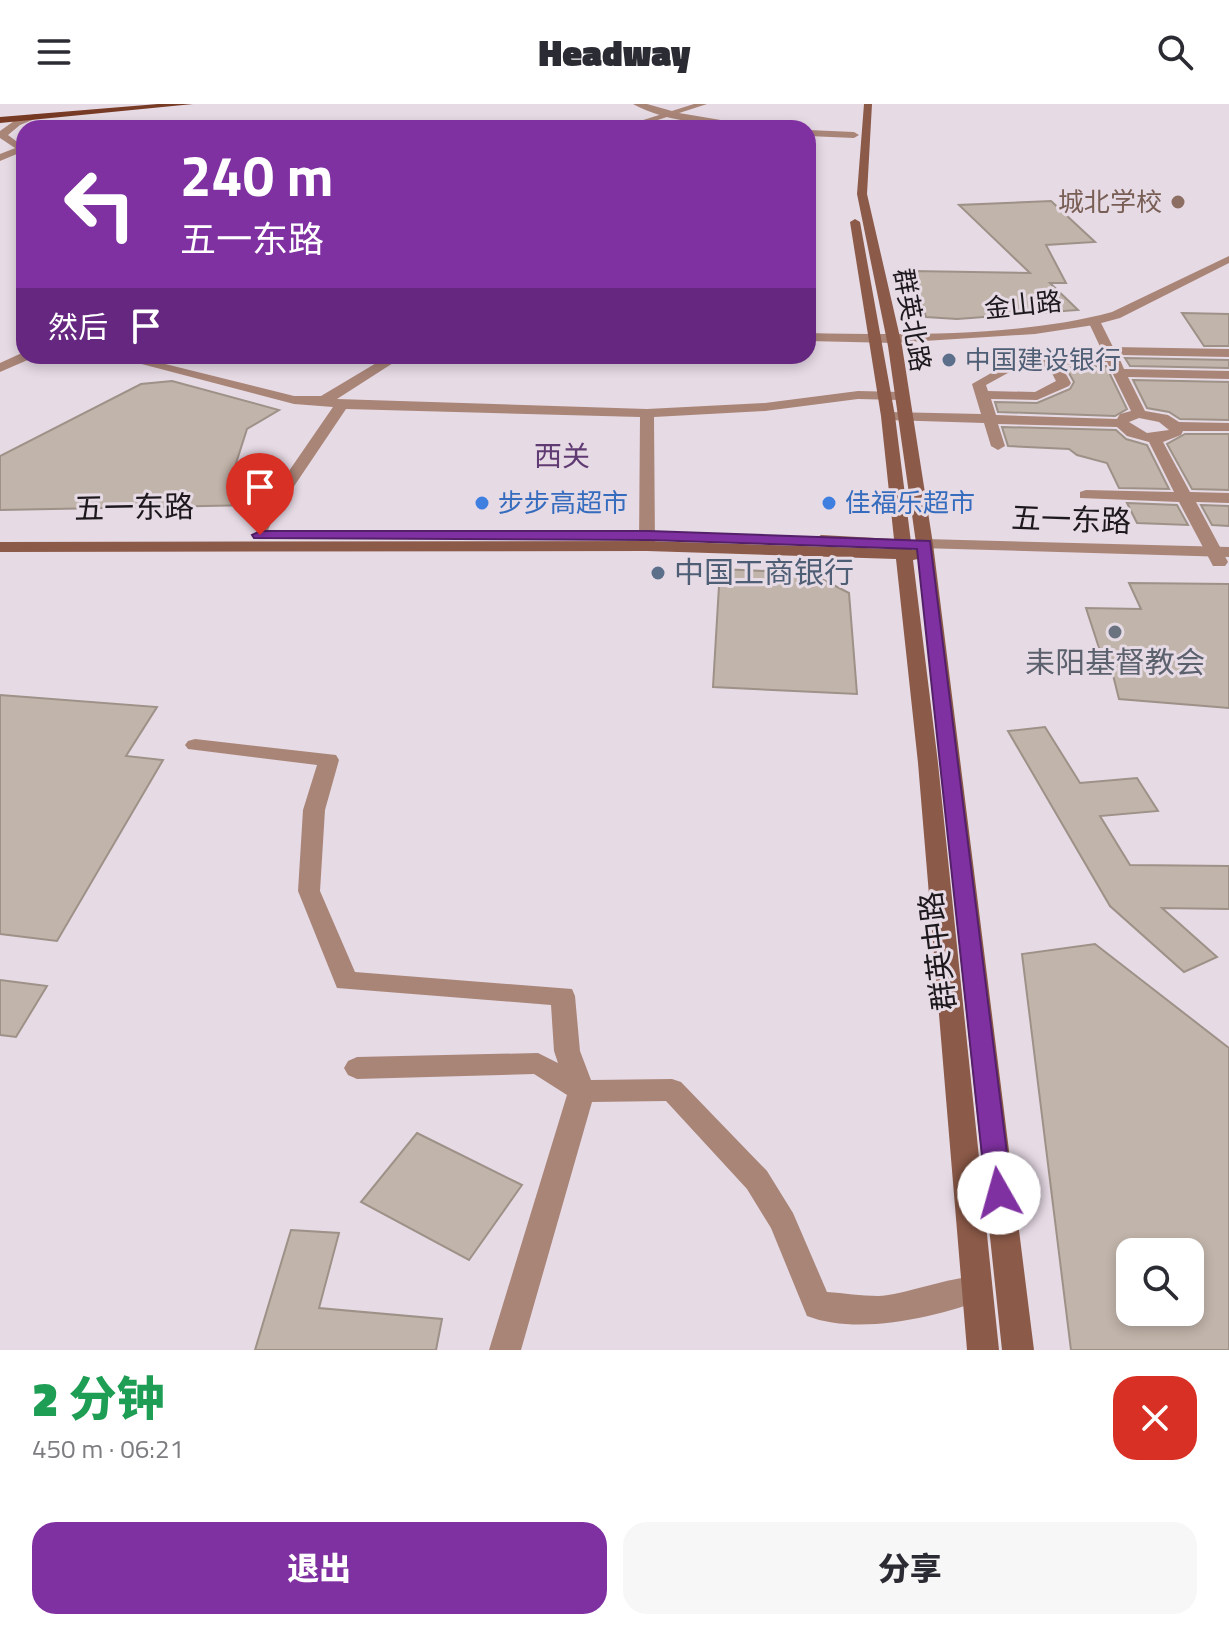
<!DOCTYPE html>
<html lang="zh">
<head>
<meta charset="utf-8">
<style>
  :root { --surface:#fff; --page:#f7f7f7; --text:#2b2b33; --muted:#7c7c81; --accent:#8031a1 }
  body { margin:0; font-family:"Titillium Web","Noto Sans SC",sans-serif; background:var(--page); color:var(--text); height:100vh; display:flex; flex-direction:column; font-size:30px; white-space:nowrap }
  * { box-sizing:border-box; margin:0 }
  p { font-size:26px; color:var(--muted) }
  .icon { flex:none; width:44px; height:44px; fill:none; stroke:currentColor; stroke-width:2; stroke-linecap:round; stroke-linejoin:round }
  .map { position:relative; height:1246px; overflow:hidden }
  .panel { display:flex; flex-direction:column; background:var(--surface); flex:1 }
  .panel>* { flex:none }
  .top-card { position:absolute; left:16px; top:16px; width:800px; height:244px; border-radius:24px; box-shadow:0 4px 12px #0003; background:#8031a1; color:#fff; overflow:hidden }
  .fabs { position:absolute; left:1116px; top:1134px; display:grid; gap:16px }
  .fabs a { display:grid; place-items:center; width:88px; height:88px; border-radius:16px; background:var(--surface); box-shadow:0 4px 12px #0003; font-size:40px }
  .pin { position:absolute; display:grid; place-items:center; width:68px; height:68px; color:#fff; margin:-82px -34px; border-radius:50% 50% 50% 0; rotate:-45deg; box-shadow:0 0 8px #0007 }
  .pin .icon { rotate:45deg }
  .me { position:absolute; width:88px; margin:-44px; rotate:353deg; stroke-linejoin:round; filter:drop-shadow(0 0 6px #0008) }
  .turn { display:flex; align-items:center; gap:28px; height:168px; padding:0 32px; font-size:36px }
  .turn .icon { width:104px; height:104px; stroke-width:2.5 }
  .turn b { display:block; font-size:56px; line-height:68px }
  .then { display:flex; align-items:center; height:76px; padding:0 32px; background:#0003; gap:16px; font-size:30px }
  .round { display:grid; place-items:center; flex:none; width:84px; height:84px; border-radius:24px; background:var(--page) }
  .overview { display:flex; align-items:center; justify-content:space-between; height:136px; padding:0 32px }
  h1 { font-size:48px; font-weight:800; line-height:60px; color:#1e9e55 }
  .action { display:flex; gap:16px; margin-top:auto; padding:16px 32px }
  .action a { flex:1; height:92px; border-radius:24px; background:var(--accent); color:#fff; font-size:32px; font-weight:800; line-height:92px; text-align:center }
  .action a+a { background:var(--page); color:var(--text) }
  header { display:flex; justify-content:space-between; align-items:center; height:104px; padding:0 32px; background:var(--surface); font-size:36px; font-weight:800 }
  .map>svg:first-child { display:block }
  .building { fill:#c1b4aa; stroke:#9e9187; stroke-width:2; fill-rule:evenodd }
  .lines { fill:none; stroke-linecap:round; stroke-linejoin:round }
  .minor { fill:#a98578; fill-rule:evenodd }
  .tertiary { fill:#a98578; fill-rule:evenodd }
  .secondary { fill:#8c5a48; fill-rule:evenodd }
  .primary { fill:#773a24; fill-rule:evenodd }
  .route { fill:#8031a1; stroke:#532069; stroke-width:2 }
  .education-dot { fill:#8d6e63; stroke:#e6dae5; stroke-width:3 }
  .service-dot { fill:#5c6f8a; stroke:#e6dae5; stroke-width:3 }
  .shop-dot { fill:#3f7fe0; stroke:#e6dae5; stroke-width:3 }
  .worship-dot { fill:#6b7280; stroke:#e6dae5; stroke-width:3 }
  .labels { text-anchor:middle; stroke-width:6; stroke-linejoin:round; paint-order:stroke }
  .far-education-label { font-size:26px; fill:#785e54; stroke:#e6dae5; text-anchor:end }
  .far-street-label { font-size:26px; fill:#1c181c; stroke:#e6dae5 }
  .far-service-label { font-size:26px; fill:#4e5e75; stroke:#e6dae5; text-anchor:start }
  .far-shop-label { font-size:26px; fill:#366cbe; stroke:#e6dae5; text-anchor:start }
  .far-quarter-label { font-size:28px; fill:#603a72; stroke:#e6dae5 }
  .street-label { font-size:30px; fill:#1c181c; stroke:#e6dae5 }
  .service-label { font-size:30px; fill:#4e5e75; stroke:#e6dae5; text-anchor:start }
  .worship-label { font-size:30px; fill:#5b616d; stroke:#e6dae5 }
</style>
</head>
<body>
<header><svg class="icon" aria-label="menu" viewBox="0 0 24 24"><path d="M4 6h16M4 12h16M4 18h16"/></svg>Headway<svg class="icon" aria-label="search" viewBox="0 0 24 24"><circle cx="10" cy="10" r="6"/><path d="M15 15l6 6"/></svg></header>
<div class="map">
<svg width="1229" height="1246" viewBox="0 0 1229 1246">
  <rect width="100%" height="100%" fill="#e6dae5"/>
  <g class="building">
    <path d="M1051 97 1095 138 1046 141 1066 179H1050L1078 206 957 215 926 213 912 167 1030 169 959 101Z"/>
    <path d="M1182 209 1229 210V242H1204Z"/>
    <path d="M1125 254 1229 256V264L1130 262Z"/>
    <path d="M1097 262H1106L1127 305 1115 312 998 308 995 298 1037 299 1070 285 1074 278 1066 264Z"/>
    <path d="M1133 276 1229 278V316L1180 315 1169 308 1147 304Z"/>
    <path d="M172 277 279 306 247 325 231 375 277 374 262 401 0 406V352L141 280Z"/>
    <path d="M1002 323 1116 326 1126 335 1147 341 1169 385 1119 384 1107 359 1077 351 1069 345 1008 342Z"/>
    <path d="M1185 330H1229V386L1192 385 1167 340Z"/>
    <path d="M1127 399 1177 401 1188 421 1137 419Z"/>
    <path d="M1201 401 1229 402V422L1212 421Z"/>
    <path d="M720 465 810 469 849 489 857 590 713 583Z"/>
    <path d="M1129 479 1229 480V604L1119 595 1108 551 1101 550 1086 504 1141 505Z"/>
    <path d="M0 591 157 603 126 652 163 656 57 837 0 830Z"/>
    <path d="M1045 623 1080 679 1137 674 1158 707 1100 712 1130 761 1229 762V805L1162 804 1217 853 1184 868 1110 802 1008 627Z"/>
    <path d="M1095 840 1229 944V1246H1071L1022 850ZM1130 1148H1190V1208H1130Z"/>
    <path d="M0 876 47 882 16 933 0 931Z"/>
    <path d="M417 1029 522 1081 469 1156 361 1098Z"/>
    <path d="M291 1126 339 1129 319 1204 442 1215 436 1246H255Z"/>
  </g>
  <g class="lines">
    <g class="minor">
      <path d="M633 0H647L679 9 768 24C729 24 666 19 633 0Z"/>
      <path d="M808 26 854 28 859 31 854 34 808 32Z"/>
      <path d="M18 43H24V47L0 57V50Z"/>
      <path d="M1094 213 1100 217 1113 243 1229 245V253L1118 251 1124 265 1229 267V275L1128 273 1145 307 1168 311 1179 318 1229 319V327H1183L1181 331 1163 338 1190 388 1229 389V399L1196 398 1228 458 1225 462H1213L1179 398 1080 394V388L1086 386 1174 388 1149 338 1127 332 1117 323 998 320 1005 342 998 346 991 342 984 319 888 316 881 312 888 308 981 310 972 280 1014 256 1104 251 1088 217ZM1107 258 1131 307 1120 310 1117 315 996 311 991 295 1037 296 1069 282 1071 279 1061 261ZM1048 262 1056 277 1035 288 988 287 986 281 1017 264ZM1139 314 1159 318 1169 326 1147 329 1129 318Z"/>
      <path d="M388 252H404L337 295 647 305 765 299 858 287 900 288 907 292 900 296 858 295 765 307 654 313 655 442 647 447 639 442 640 313 346 305 274 412 268 426 262 428 254 423 258 412 333 303 294 300 134 258 141 254 294 292H321Z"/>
      <path d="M195 635 336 651 339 656 325 706 320 787 355 868 572 885 575 892 580 947 591 976 672 975 681 978 767 1067 793 1109 827 1188C844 1189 861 1192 878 1192 906 1191 967 1166 988 1174L992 1184 988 1194C937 1213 859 1232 807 1212L771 1124 747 1085 666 997 592 998 521 1246H489L567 991 534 970 357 975 348 971 344 964 348 957 357 953 538 949 558 959 554 947 551 901 337 884 298 787 303 706 317 661 188 645 185 641 188 637Z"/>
    </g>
    <g class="tertiary">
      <path d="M694 0H707L633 24H618Z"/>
      <path d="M35 10 42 12 20 21 8 31 24 43V50L0 34V27L14 17Z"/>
      <path d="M1229 152V159L1120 214 1094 221 1035 230 893 239 808 237V229C904 231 1019 233 1112 208Z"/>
      <path d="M24 248V252H32L30 255 0 268V259Z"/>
      <path d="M925 435 1229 443V453L919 444 917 440 919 436Z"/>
    </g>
    <path class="secondary" d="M864 0H872L867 90 902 242 933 440 1034 1246H1002L918 455 913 456 938 659 999 1246H967L918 659 896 455 647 447 0 448V438L647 437 895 445V443L821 441 813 436 821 431 894 435 881 312 850 118 855 115 860 118 895 312 912 446H917L888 242 857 90Z"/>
    <path class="primary" d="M158 0H193L0 19V13Z"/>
  </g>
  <path class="route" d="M260 427H649L930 437 1012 1089 1008 1097 999 1100 990 1097 986 1089 917 445 649 436 254 434 252 431Z"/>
  <circle class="education-dot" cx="1178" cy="98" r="8"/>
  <g class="service-dot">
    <circle cx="949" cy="256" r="8"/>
    <circle cx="658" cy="469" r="8"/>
  </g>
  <g class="shop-dot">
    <circle cx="482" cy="399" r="8"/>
    <circle cx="829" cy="399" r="8"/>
  </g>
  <circle class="worship-dot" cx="1115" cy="528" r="8"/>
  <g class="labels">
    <g class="far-education-label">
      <text x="1162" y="107">城北学校</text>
    </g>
    <g class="far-street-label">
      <text transform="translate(1023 201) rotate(-6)" y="9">金山路</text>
      <text transform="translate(912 216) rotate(80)" y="9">群英北路</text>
    </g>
    <g class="far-service-label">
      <text x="965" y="265">中国建设银行</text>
    </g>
    <g class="far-shop-label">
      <text x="498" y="408">步步高超市</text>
      <text x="845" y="408">佳福乐超市</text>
    </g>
    <g class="far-quarter-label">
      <text x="562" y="362">西关</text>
    </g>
    <g class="street-label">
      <text transform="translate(134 404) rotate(-1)" y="10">五一东路</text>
      <text transform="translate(1071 416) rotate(2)" y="10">五一东路</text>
      <text transform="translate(938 847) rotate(-97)" y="10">群英中路</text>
    </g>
    <g class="service-label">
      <text x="674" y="479">中国工商银行</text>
    </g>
    <g class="worship-label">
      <text x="1115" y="569">耒阳基督教会</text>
    </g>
  </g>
</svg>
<div class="fabs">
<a><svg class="icon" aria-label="search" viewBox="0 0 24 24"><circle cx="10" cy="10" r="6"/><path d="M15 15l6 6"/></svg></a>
</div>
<div class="pin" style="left:260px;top:431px;background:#d93025"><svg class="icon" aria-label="arrive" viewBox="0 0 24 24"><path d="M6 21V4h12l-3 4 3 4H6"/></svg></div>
<svg class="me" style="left:999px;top:1089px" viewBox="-20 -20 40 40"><circle r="19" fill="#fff"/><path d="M0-13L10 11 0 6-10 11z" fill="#8031a1"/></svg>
<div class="top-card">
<div class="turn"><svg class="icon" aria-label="left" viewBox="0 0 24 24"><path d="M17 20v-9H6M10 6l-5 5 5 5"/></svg><div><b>240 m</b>五一东路</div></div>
<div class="then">然后<svg class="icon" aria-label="arrive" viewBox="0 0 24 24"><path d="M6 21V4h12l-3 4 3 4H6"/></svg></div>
</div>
</div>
<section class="panel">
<div class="overview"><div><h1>2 分钟</h1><p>450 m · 06:21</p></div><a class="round" style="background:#d93025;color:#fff"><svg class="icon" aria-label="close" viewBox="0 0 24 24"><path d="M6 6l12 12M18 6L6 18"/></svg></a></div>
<div class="action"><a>退出</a><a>分享</a></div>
</section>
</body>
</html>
